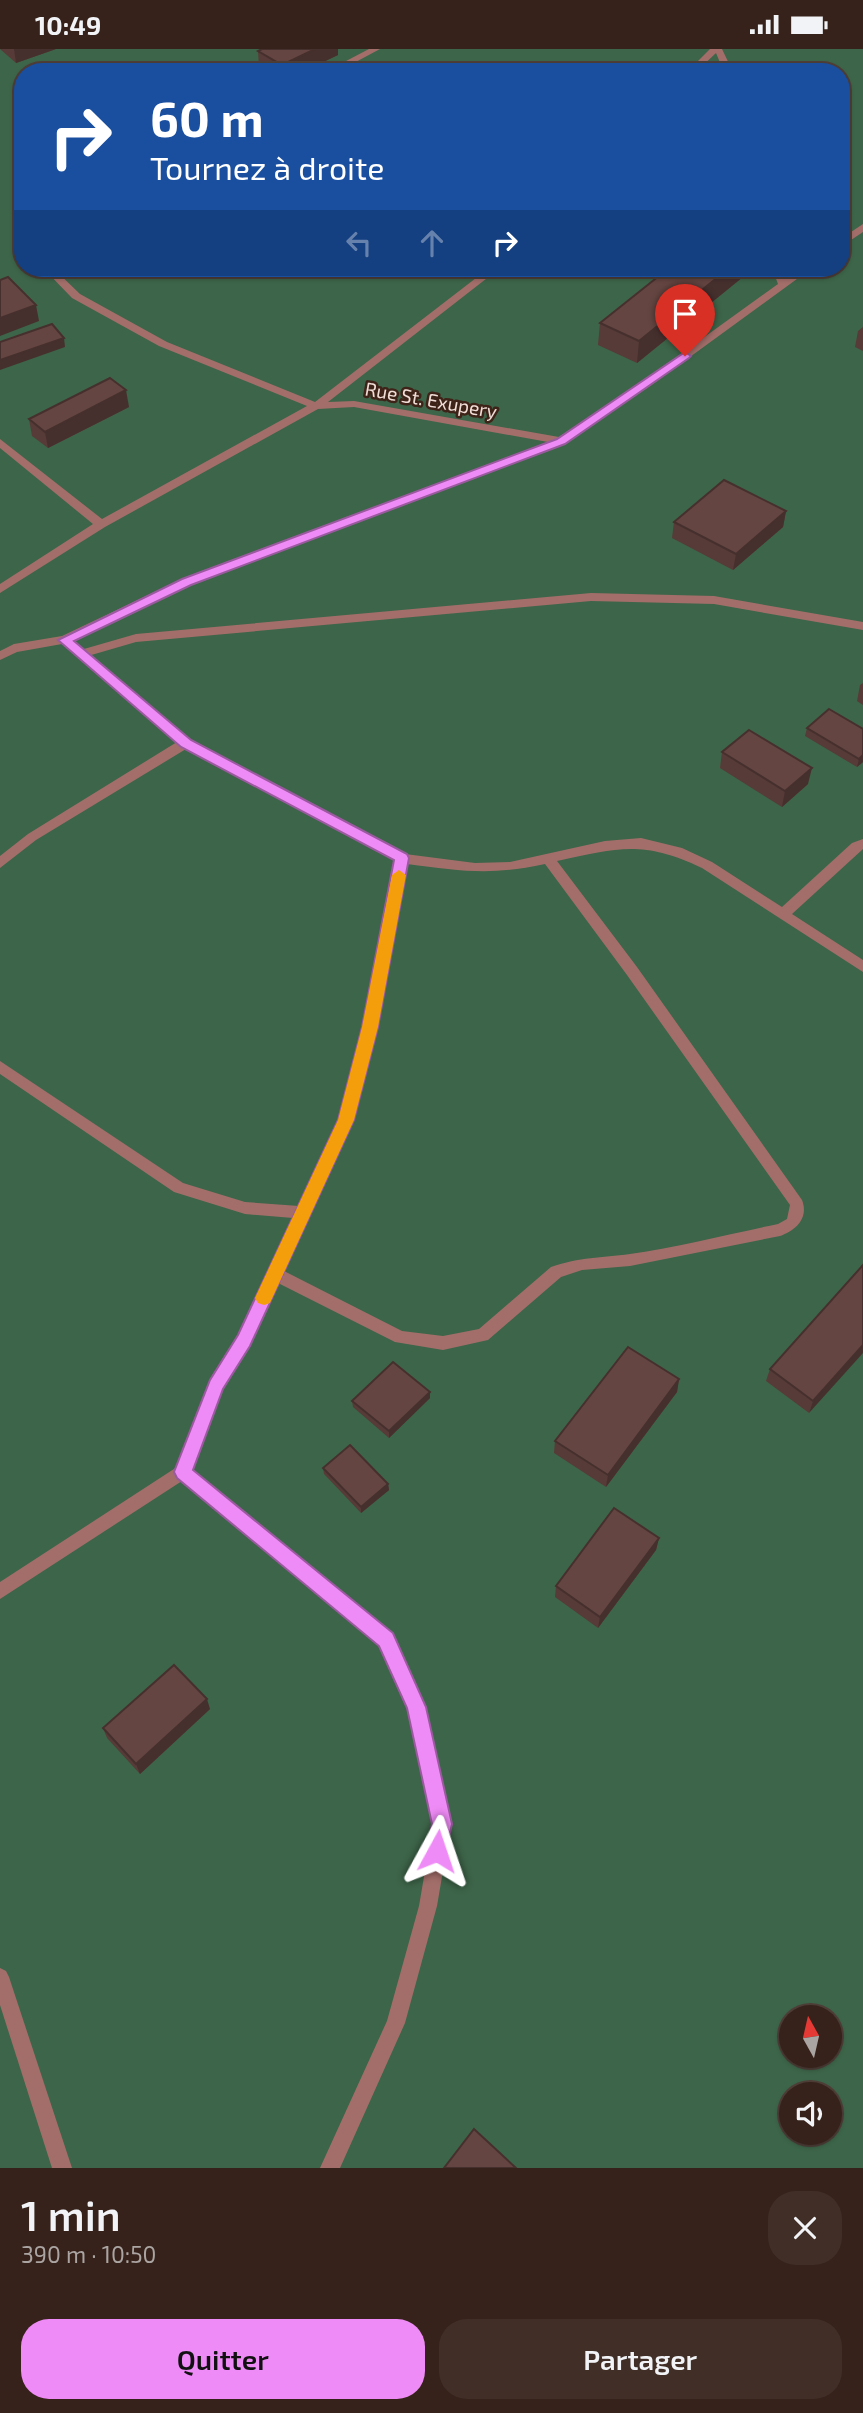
<!DOCTYPE html>
<html lang="fr">
<head>
<meta charset="utf-8">
<style>
  :root { --surface:#36221a; --page:#412f27; --text:#f1f3f6; --muted:#aaa4a2; --line:#503f39; --accent:#ef8bf6 }
  body { margin:0; font-family:"Exo 2",sans-serif; background:var(--page); color:var(--text); height:100vh; display:flex; flex-direction:column; font-size:26px; white-space:nowrap }
  * { box-sizing:border-box; margin:0 }
  p { font-size:23px; color:var(--muted) }
  .icon { flex:none; width:38px; height:38px; fill:none; stroke:currentColor; stroke-width:2; stroke-linecap:round; stroke-linejoin:round }
  .map { position:relative; height:2119px; overflow:hidden }
  .side { display:flex; flex-direction:column; background:var(--surface); flex:1 }
  .side>* { flex:none }
  .top-card { position:absolute; left:14px; top:14px; width:836px; height:214px; border-radius:28px; box-shadow:0 2px 5px #0004,0 0 0 2px var(--line); background:#1a4fa0; color:#fff; overflow:hidden }
  .needle { width:46px; rotate:352deg }
  .fabs { position:absolute; left:779px; top:1956px; display:grid; gap:14px }
  .fabs a { display:grid; place-items:center; width:63px; height:63px; border-radius:50%; background:var(--surface); box-shadow:0 2px 5px #0004,0 0 0 2px var(--line); font-size:35px }
  .pin { position:absolute; display:grid; place-items:center; width:60px; height:60px; color:#fff; margin:-72px -30px; border-radius:50% 50% 50% 0; rotate:-45deg; box-shadow:0 0 7px #0007 }
  .pin .icon { rotate:45deg }
  .me { position:absolute; width:77px; margin:-38px; rotate:5deg; stroke-linejoin:round; filter:drop-shadow(0 0 5px #0008) }
  .turn { display:flex; align-items:center; gap:24px; height:147px; padding:0 21px; font-size:32px }
  .turn .icon { width:91px; height:91px; stroke-width:2.5 }
  .turn b { display:block; font-size:49px; line-height:60px }
  .lanes { display:flex; align-items:center; height:66px; padding:0 21px; background:#0003; justify-content:center; gap:35px; direction:ltr }
  .lanes .off { opacity:.35 }
  .round { display:grid; place-items:center; flex:none; width:74px; height:74px; border-radius:28px; background:var(--page) }
  .head { display:flex; align-items:center; justify-content:space-between; height:119px; padding:0 21px }
  h1 { font-size:42px; font-weight:600; line-height:52px }
  .button { display:flex; gap:14px; margin-top:auto; padding:14px 21px }
  .button a { flex:1; height:80px; border-radius:28px; background:var(--accent); color:#111; font-size:28px; font-weight:600; line-height:80px; text-align:center }
  .button a+a { background:var(--page); color:var(--text) }
  .status { display:flex; justify-content:space-between; align-items:center; height:49px; padding:0 35px; background:var(--surface); direction:ltr }
  .status svg { height:19px; fill:currentColor }
  .map>svg:first-child { display:block }
  .green { fill:#3d6549; fill-rule:evenodd }
  .lines { fill:none; stroke-linecap:round; stroke-linejoin:round }
  .service { fill:#a36e6a; fill-rule:evenodd }
  .minor { fill:#a36e6a; fill-rule:evenodd }
  .wall { fill:#563b38 }
  .shaded-wall { fill:#46302e }
  .building { fill:#644541; stroke:#46302e; stroke-width:2 }
  .route { fill:#ef8bf6; stroke:#9b5aa0; stroke-width:2 }
  .slow { fill:#f59e0b }
  .labels { text-anchor:middle; stroke-width:5; stroke-linejoin:round; paint-order:stroke }
  .far-street-label { font-size:19px; fill:#f0ded7; stroke:#3e2319 }
</style>
</head>
<body>
<div class="status"><b>10:49</b><svg viewBox="0 0 49 12"><path d="M0 12V9h3v3zM5 12V6h3v6zM10 12V3h3v9zM15 12V0h3v12zM26 1h20v11H26zM47 4h2v5h-2z"/></svg></div>
<div class="map">
<svg width="863" height="2119" viewBox="0 0 863 2119">
  <rect width="100%" height="100%" fill="#482d23"/>
  <path class="green" d="M0 0H863V2119H0ZM23 23H842V219H23ZM791 1969H830V2007H791ZM791 2046H830V2084H791Z"/>
  <g class="lines">
    <path class="service" d="M591 544 714 547 863 573V581L714 555 591 552 136 593 81 609 75 605 77 602 136 585Z"/>
    <g class="minor">
      <path d="M369 0H380L337 23H325Z"/>
      <path d="M710 0H722L733 23H724L716 4 696 23H687Z"/>
      <path d="M863 175V183L842 197V189Z"/>
      <path d="M43 219H53L80 245 167 293 315 353 489 219H500L328 353 354 352 559 388 642 333 778 235 772 219H782L786 230 801 219H812L650 337 565 394 190 536 73 592 190 691 405 805 475 814 510 813 605 792 641 789 682 799 712 813 782 858 852 794 863 790V800L792 865 863 911V923L702 819C642 791 619 799 557 812L637 918 802 1151C809 1169 796 1181 780 1187L630 1217 582 1221 561 1228 488 1291 443 1301 395 1293 278 1234 249 1297 222 1339 192 1421 392 1584 425 1658 451 1775 437 1857 405 1974 340 2119H320L387 1972 419 1857 433 1775 409 1659 380 1596 182 1432 0 1550V1533L177 1418 211 1331 239 1287 293 1169 245 1165 174 1143 0 1025V1012L183 1134 245 1153 299 1157 339 1071 363 978 395 811 186 700 36 791 0 819V807L28 785 177 693 62 595 17 603 0 611V602L14 595 62 587 182 530 548 393 354 358 318 360 105 478 0 544V535L93 475 0 399V390L102 470 307 357 159 297 72 249ZM407 815C461 822 491 827 545 815L627 926 790 1156 787 1170 778 1175C729 1185 679 1198 630 1205 601 1209 580 1208 551 1218L479 1280 443 1287 402 1282 284 1222 353 1071 377 978Z"/>
      <path d="M0 1919 6 1922 9 1928 72 2119H52L0 1956Z"/>
    </g>
  </g>
  <g class="wall">
    <path d="M0 0H56L16 14Z"/>
    <path d="M262 0H338V6L302 23H268L259 18 258 2Z"/>
    <path d="M669 219H754L637 314 598 296 600 274Z"/>
    <path d="M863 278V302L855 298 858 282Z"/>
    <path d="M129 358 48 399 32 387 29 370Z"/>
    <path d="M786 462 783 478 733 521 672 489 674 473Z"/>
    <path d="M863 634V656L857 652 860 636Z"/>
    <path d="M807 679 863 680V713L857 718 805 687Z"/>
    <path d="M722 703 808 735 782 758 720 719Z"/>
    <path d="M863 1216 809 1364 766 1332 770 1320Z"/>
    <path d="M679 1330 677 1343 606 1438 554 1404 555 1392Z"/>
    <path d="M430 1349 389 1389 353 1358 352 1352Z"/>
    <path d="M323 1419 388 1435 389 1441 361 1464 324 1425Z"/>
    <path d="M659 1489 656 1501 598 1579 555 1548 556 1537Z"/>
    <path d="M210 1660 140 1725 107 1689 103 1679Z"/>
  </g>
  <g class="shaded-wall">
    <path d="M14 0H56L16 14Z"/>
    <path d="M315 0H338V6L302 23H283L282 16Z"/>
    <path d="M729 219H754L637 314 639 292Z"/>
    <path d="M36 256 39 272 0 287V269Z"/>
    <path d="M64 289 65 298 0 321V311Z"/>
    <path d="M126 341 129 358 48 399 45 383Z"/>
    <path d="M786 462 783 478 733 521 736 505Z"/>
    <path d="M863 706V713L857 718 859 710Z"/>
    <path d="M812 719 808 735 782 758 785 742Z"/>
    <path d="M863 1296V1304L809 1364 813 1352Z"/>
    <path d="M679 1330 677 1343 606 1438 608 1426Z"/>
    <path d="M430 1343V1349L389 1389V1382Z"/>
    <path d="M388 1435 389 1441 361 1464V1458Z"/>
    <path d="M659 1489 656 1501 598 1579 600 1568Z"/>
    <path d="M207 1650 210 1660 140 1725 136 1715Z"/>
  </g>
  <g class="building">
    <path d="M262 0H315L282 16 258 2Z"/>
    <path d="M669 219H729L639 292 600 274Z"/>
    <path d="M8 228 36 256 0 269V231Z"/>
    <path d="M52 275 64 289 0 311V293Z"/>
    <path d="M110 329 126 341 45 383 29 370Z"/>
    <path d="M724 431 786 462 736 505 674 473Z"/>
    <path d="M829 660 863 680V706L859 710 807 679Z"/>
    <path d="M749 681 812 719 785 742 722 703Z"/>
    <path d="M863 1216V1296L813 1352 770 1320Z"/>
    <path d="M628 1298 679 1330 608 1426 555 1392Z"/>
    <path d="M393 1313 430 1343 389 1382 352 1352Z"/>
    <path d="M350 1396 388 1435 361 1458 323 1419Z"/>
    <path d="M614 1459 659 1489 600 1568 556 1537Z"/>
    <path d="M174 1616 207 1650 136 1715 103 1679Z"/>
    <path d="M474 2080 516 2119H444Z"/>
  </g>
  <path class="route" d="M685 303 691 307 689 309 565 395 191 536 74 592 191 691 407 805 409 809 378 978 354 1071 250 1297 223 1340 193 1421 393 1584 426 1658 452 1775 444 1809 437 1812 430 1809 427 1802 432 1775 407 1659 379 1597 177 1429 174 1423 210 1331 238 1286 338 1071 362 978 394 811 181 698 58 591 182 530 557 390Z"/>
  <path class="slow" d="M399 821 406 826 378 978 354 1071 270 1254 264 1256 258 1254 255 1249 338 1071 362 978 392 826Z"/>
  <g class="labels">
    <g class="far-street-label">
      <text transform="translate(431 351) rotate(10)" y="7">Rue St. Exupery</text>
    </g>
  </g>
</svg>
<div class="fabs">
<a><svg class="needle" viewBox="-14 -14 28 28"><path d="M0-13l5 13h-10z" fill="#e53935"/><path d="M0 13l5-13h-10z" fill="#aaa4a2"/></svg></a>
<a><svg class="icon" aria-label="sound" viewBox="0 0 24 24"><path d="M4 9h4l5-4v14l-5-4H4zM17 9q2 3 0 6"/></svg></a>
</div>
<div class="pin" style="left:685px;top:307px;background:#d93025"><svg class="icon" aria-label="arrive" viewBox="0 0 24 24"><path d="M6 21V4h12l-3 4 3 4H6"/></svg></div>
<svg class="me" style="left:437px;top:1802px" viewBox="-20 -20 40 40"><path d="M0-17L14 15 0 8-14 15z" fill="#ef8bf6" stroke="#fff" stroke-width="4"/></svg>
<div class="top-card">
<div class="turn"><svg class="icon" aria-label="right" viewBox="0 0 24 24"><path d="M7 20v-9h11M14 6l5 5-5 5"/></svg><div><b>60 m</b>Tournez à droite</div></div>
<div class="lanes"><svg class="icon off" aria-label="left" viewBox="0 0 24 24"><path d="M17 20v-9H6M10 6l-5 5 5 5"/></svg><svg class="icon off" aria-label="ahead" viewBox="0 0 24 24"><path d="M12 20V5M6 11l6-6 6 6"/></svg><svg class="icon" aria-label="right" viewBox="0 0 24 24"><path d="M7 20v-9h11M14 6l5 5-5 5"/></svg></div>
</div>
</div>
<section class="side">
<div class="head"><div><h1>1 min</h1><p>390 m · 10:50</p></div><a class="round"><svg class="icon" aria-label="close" viewBox="0 0 24 24"><path d="M6 6l12 12M18 6L6 18"/></svg></a></div>
<div class="button"><a>Quitter</a><a>Partager</a></div>
</section>
</body>
</html>
